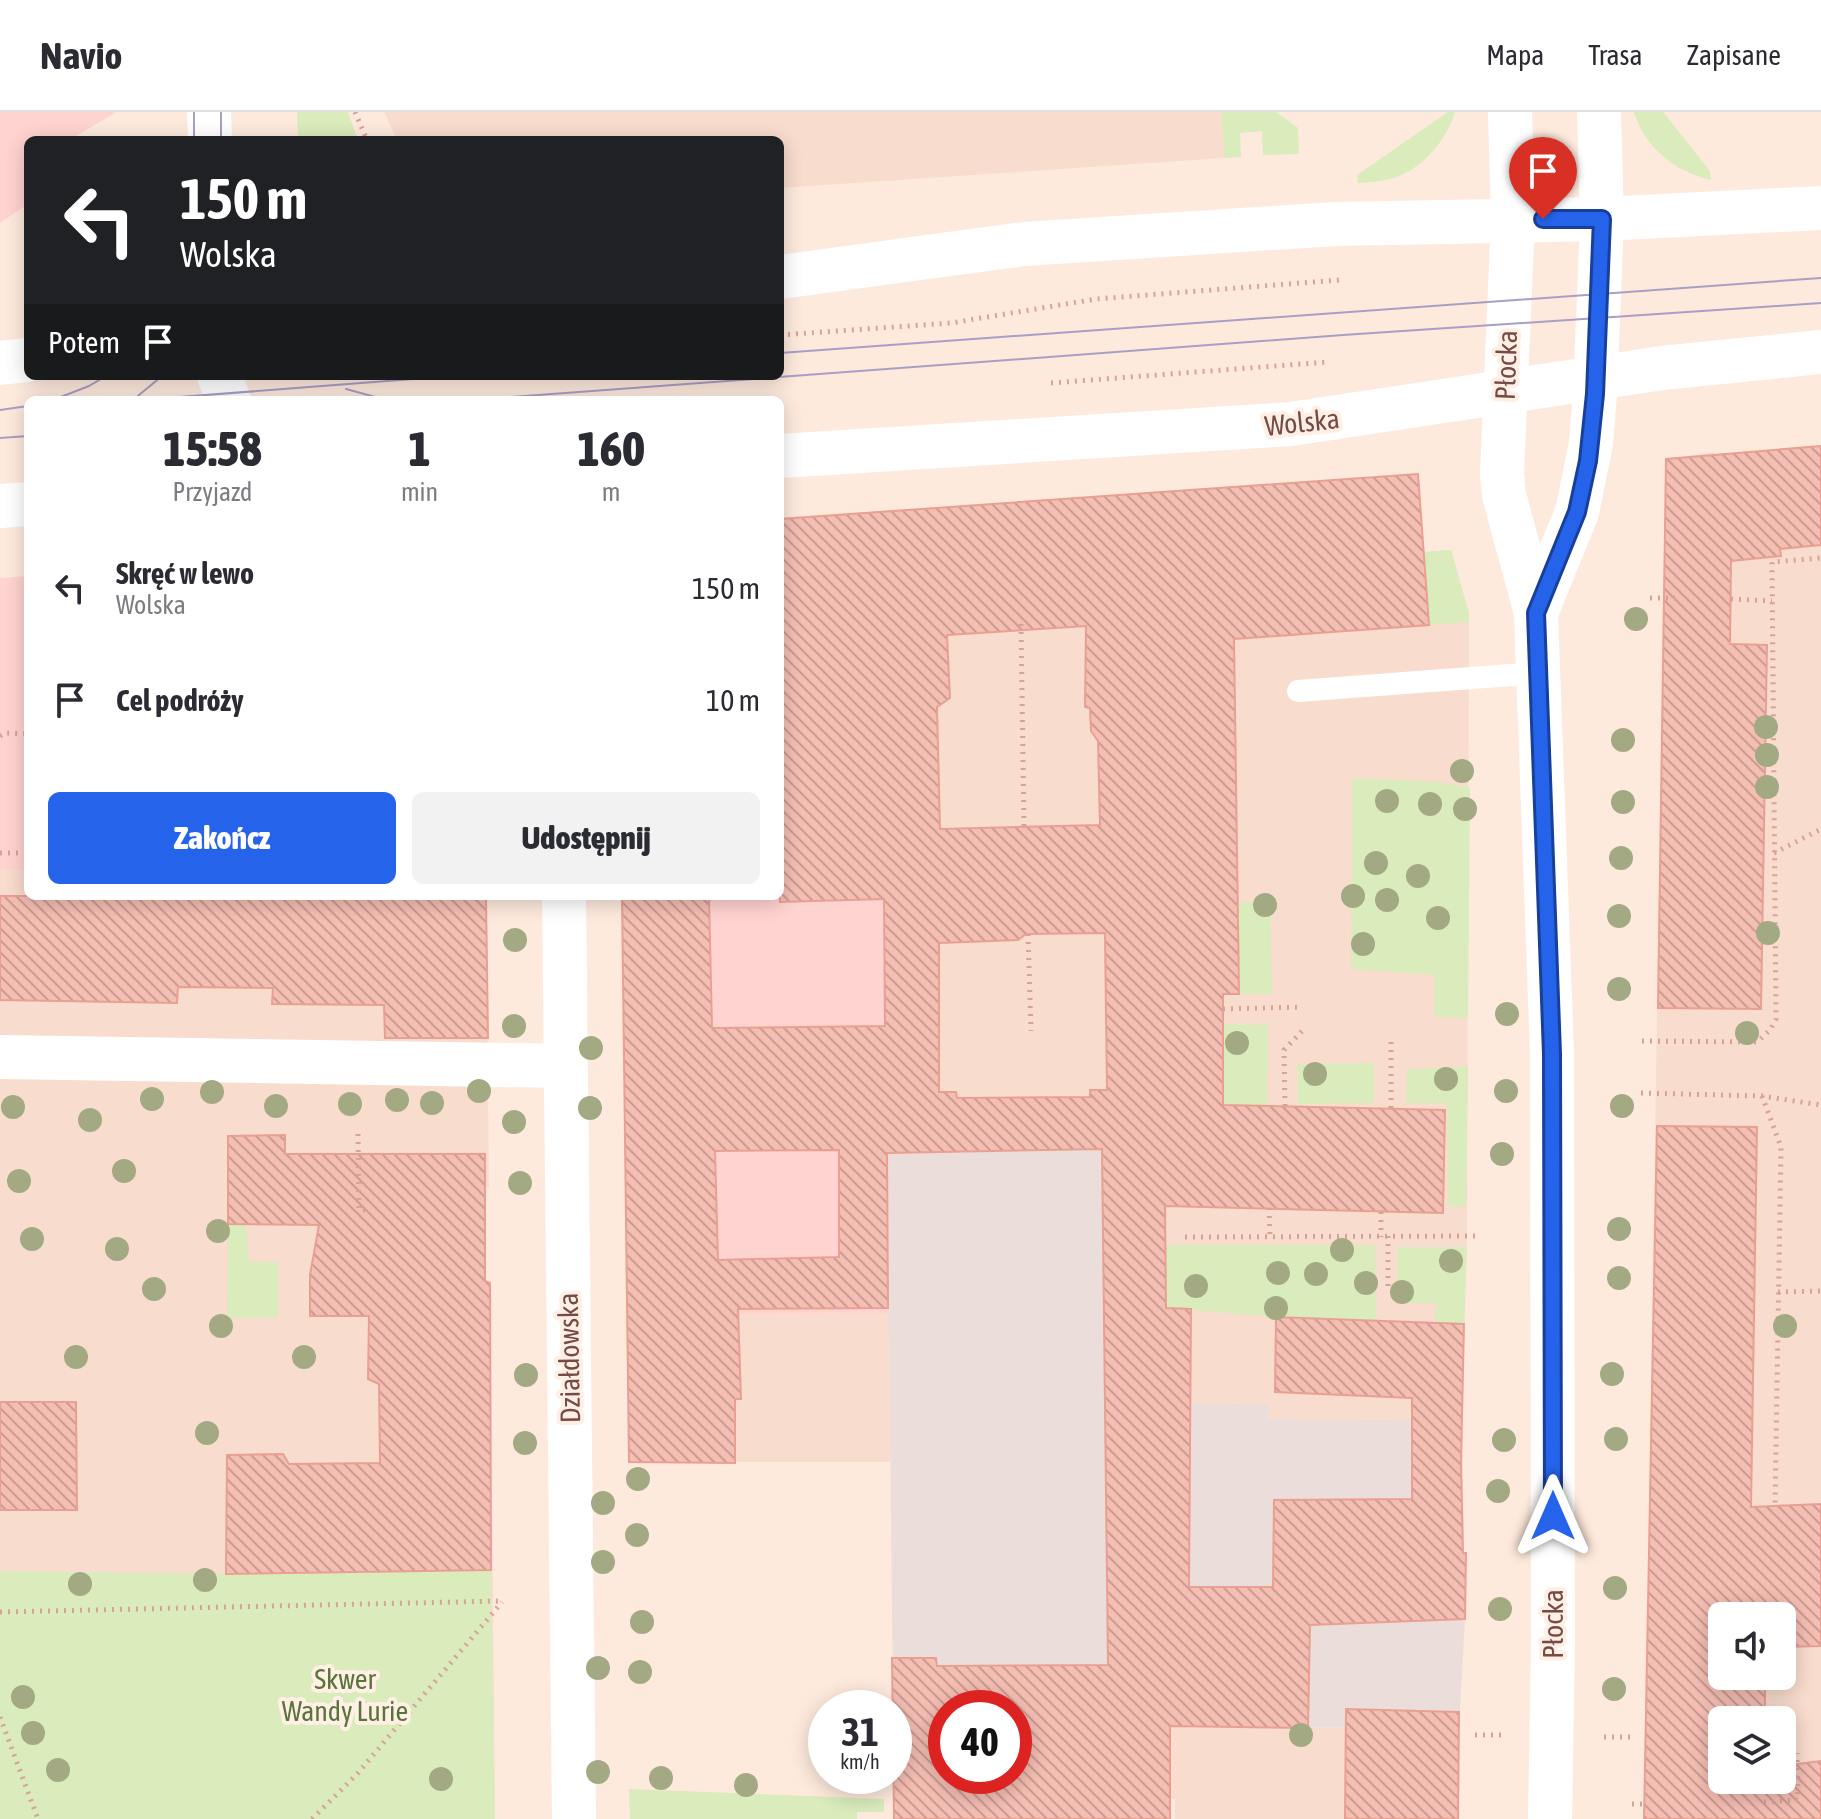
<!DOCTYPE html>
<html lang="pl">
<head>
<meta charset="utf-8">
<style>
  :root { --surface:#fff; --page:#f2f2f3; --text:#2b2b33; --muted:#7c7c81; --line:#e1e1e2; --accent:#2563eb }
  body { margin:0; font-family:"Asap Condensed",sans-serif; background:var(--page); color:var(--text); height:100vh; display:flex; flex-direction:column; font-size:30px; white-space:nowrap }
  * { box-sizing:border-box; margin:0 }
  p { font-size:26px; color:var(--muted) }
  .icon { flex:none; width:44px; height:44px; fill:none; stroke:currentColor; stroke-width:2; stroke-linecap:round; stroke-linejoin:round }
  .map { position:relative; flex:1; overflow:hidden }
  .drawer { position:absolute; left:24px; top:284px; width:760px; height:504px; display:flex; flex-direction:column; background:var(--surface); border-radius:12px; box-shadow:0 4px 20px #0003 }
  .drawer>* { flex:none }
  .guide { position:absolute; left:24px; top:24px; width:760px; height:244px; border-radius:12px; box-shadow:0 4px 20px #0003; background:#202124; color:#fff; overflow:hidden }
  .buttons { position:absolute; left:1708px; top:1490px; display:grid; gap:16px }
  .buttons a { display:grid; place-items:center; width:88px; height:88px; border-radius:12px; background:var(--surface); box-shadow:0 4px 20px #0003; font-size:40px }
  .speed { position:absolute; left:808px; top:1578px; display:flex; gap:16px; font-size:40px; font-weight:700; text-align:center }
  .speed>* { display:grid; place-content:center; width:104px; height:104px; border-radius:50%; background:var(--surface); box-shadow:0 4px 20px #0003; line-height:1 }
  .speed small { font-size:20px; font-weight:400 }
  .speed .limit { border:12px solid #d22; background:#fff; color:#111 }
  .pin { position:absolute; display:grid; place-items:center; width:68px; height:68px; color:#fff; margin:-82px -34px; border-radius:50% 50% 50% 0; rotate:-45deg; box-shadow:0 0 8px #0007 }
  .pin .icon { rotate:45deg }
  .me { position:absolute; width:88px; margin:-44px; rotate:0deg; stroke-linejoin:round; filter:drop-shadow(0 0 6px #0008) }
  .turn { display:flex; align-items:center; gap:28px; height:168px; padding:0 24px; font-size:36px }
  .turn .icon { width:104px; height:104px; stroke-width:2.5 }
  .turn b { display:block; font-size:56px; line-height:68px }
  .then { display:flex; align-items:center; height:76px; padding:0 24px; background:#0003; gap:16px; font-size:30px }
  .eta { display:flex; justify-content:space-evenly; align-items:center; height:136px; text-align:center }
  .eta b { font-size:48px; font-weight:800; line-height:56px }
  .cta { display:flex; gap:16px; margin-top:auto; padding:16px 24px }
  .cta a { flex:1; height:92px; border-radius:12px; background:var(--accent); color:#fff; font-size:32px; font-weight:800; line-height:92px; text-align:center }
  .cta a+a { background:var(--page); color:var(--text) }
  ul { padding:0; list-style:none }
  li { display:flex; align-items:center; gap:24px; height:112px; padding:0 24px }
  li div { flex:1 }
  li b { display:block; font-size:30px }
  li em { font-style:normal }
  header { display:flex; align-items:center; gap:48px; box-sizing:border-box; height:112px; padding:0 40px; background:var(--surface); border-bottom:2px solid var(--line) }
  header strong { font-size:38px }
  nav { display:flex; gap:44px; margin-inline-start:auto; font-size:28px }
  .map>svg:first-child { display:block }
  .residential { fill:#f8dcce; fill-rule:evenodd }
  .commercial { fill:#ffd3d0 }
  .industrial { fill:#ebdeda; fill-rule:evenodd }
  .green { fill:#daebbc }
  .building { fill:url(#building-back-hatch); stroke:#e9a093; stroke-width:2; fill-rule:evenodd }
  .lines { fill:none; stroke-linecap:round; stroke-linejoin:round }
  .path { stroke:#d9a297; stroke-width:5; stroke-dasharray:2 6; stroke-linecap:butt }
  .service { stroke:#fff; stroke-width:22 }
  .minor { stroke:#fff; stroke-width:44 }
  .tertiary { stroke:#fff; stroke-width:44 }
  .secondary { stroke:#fff; stroke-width:44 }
  .tram { stroke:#aa9dc6; stroke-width:2 }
  .tree { fill:#a3aa83 }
  .route-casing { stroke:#184099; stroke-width:20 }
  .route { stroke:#2563eb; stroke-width:14 }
  .labels { text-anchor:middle; stroke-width:8; stroke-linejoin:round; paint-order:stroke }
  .street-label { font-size:28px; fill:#754b45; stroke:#ffefe5 }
  .park-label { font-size:28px; fill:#59753a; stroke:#ffefe5 }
</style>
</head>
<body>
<header>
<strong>Navio</strong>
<nav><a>Mapa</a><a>Trasa</a><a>Zapisane</a></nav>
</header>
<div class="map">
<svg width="1821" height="1707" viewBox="0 0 1821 1707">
  <defs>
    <pattern id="building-back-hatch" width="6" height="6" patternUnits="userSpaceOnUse" patternTransform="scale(2)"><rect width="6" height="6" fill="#f5beb3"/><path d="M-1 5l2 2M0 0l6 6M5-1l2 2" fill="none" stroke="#cb9c93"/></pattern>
  </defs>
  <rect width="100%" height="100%" fill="#feeadd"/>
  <g class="residential">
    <path d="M384 0H1221L1224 46 780 76V28H397Z"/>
    <path d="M1821 334V1707H1644L1666 347 1714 340V343ZM1722 1504H1782V1564H1722ZM1722 1608H1782V1668H1722Z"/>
    <path d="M1418 362 1423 440 1451 438 1469 502 1467 1124 1462 1308 1269 1307 1267 1292 1190 1291 1191 1198 1166 1196 1162 1036 887 1041 880 399Z"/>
    <path d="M0 758 28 759V784H486L489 1075 485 1076V1169L490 1171 495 1707H0Z"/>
    <path d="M889 1201 890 1350H629L627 1203Z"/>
    <path d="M1165 1615 1459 1616 1458 1707H1175V1687H1164Z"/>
  </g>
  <g class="commercial">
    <path d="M0 0H115V1L76 24V28H28V92L0 111Z"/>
    <path d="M880 399 889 1201 627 1203 622 784H780V407Z"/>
    <path d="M28 464V759L0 758V466Z"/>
  </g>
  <path class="industrial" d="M1162 1036 1166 1195 1191 1197V1291L1268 1292 1269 1307 1462 1308 1465 1508 1459 1616 1166 1615 963 1688 894 1686 887 1041ZM946 1596H1014V1664H946Z"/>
  <g class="green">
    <path d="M297 0H348L358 28H298Z"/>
    <path d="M1221 0H1276L1298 16 1299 42 1263 43 1262 19 1240 21 1241 45 1224 46Z"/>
    <path d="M1448 0H1455C1447 28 1420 60 1390 67 1380 70 1368 70 1358 71L1357 63Z"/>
    <path d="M1634 0H1663L1710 59 1711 68C1674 59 1646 37 1634 0Z"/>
    <path d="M1451 438 1469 502V510L1429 513 1423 440Z"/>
    <path d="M1352 666 1439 670 1470 676 1468 906 1434 905V863L1351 857Z"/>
    <path d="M1238 790H1270L1272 882H1239Z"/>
    <path d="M1223 912 1268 913 1267 998H1242V992L1223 993Z"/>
    <path d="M1374 951V991L1298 992 1297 952Z"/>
    <path d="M1468 954 1466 1095 1448 1094 1447 991H1406L1407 957Z"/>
    <path d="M228 1113H246L249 1150H278V1205L227 1207Z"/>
    <path d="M1165 1133H1375L1376 1209 1276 1205 1166 1196Z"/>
    <path d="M1397 1135H1467L1464 1212 1435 1210 1436 1191H1397Z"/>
    <path d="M491 1458 495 1707H0V1459L226 1462Z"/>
    <path d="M629 1677 884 1687V1700H857V1707H630Z"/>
  </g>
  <g class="building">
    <path d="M1821 334V433L1780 437 1781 444 1731 449 1730 532 1767 533 1761 897 1658 896 1666 347Z"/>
    <path d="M1418 362 1429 513 1234 527 1239 882H1223V993L1445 998 1443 1101 1165 1094 1166 1196 1191 1197 1189 1475H1273L1274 1388 1412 1387V1286L1275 1280 1276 1205 1464 1212 1461 1352 1463 1441H1466L1465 1507 1310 1513 1308 1616 1170 1614V1707H894L892 1546H936L937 1554 1108 1553 1102 1037 887 1041 888 1196 738 1197 741 1287H735V1351L629 1350 622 784H709L712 916 885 914 884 787 780 790V407ZM1086 514 1085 595 1090 596 1091 619 1098 629 1100 713 940 717 937 595 950 586 947 523ZM1105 821 1107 978H1090V985L957 986 956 980H939V831L1018 828 1026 822ZM839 1038V1145L718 1148 715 1039ZM946 1596H1014V1664H946Z"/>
    <path d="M0 784H486L488 926H385L384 893 272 892 273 876 178 875 177 891 0 888Z"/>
    <path d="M1657 1014 1757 1015 1751 1395 1821 1392V1534L1782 1535V1504H1722V1564H1765V1608H1722V1668H1782V1654L1821 1649V1707H1644Z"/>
    <path d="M285 1023V1042H485V1169L490 1171 491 1458 226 1462 227 1343 283 1342 289 1352 380 1351 379 1272 368 1267 369 1204H310V1163L319 1113 228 1112V1024Z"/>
    <path d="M0 1290H76L77 1398H0Z"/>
    <path d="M1346 1597 1459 1600 1458 1707H1345Z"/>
  </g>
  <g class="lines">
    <g class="path">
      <path d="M355 0 367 28"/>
      <path d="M780 223 951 211 1096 187 1339 168"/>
      <path d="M1051 271 1328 250"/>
      <path d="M1650 486H1675"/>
      <path d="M1731 487 1772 489"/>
      <path d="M1021 512 1024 715"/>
      <path d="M0 624 5 621 28 622"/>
      <path d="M0 741H28"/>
      <path d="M1774 741 1821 717"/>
      <path d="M1028 822 1031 919"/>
      <path d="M1223 897 1303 895"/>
      <path d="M1642 929 1757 930 1770 918 1776 907 1772 450 1821 446"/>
      <path d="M1641 981 1762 984 1821 993"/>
      <path d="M1762 984 1781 1035 1775 1394"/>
      <path d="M1285 994 1284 938 1304 917"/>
      <path d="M1391 996V924"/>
      <path d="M358 1022 359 1098H366"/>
      <path d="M1269 1096 1270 1124"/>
      <path d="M1381 1100V1125"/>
      <path d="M1388 1124V1180"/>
      <path d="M1185 1125 1476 1124"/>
      <path d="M1778 1180 1821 1179"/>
      <path d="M0 1500 502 1489"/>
      <path d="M0 1605 38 1707"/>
      <path d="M1475 1623H1502"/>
      <path d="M1604 1625H1634"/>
      <path d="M1764 1690 1798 1688 1797 1641"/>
      <path d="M1632 1692H1645"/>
      <path d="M312 1707 358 1661 502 1490"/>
    </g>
    <path class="service" d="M1298 579 1538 561"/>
    <g class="minor">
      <path d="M564 784 574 1707"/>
      <path d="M0 945 565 954"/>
    </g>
    <g class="tertiary">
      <path d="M209 0 210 28"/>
      <path d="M1510 0 1513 107 1502 361 1504 383 1536 501 1552 942 1553 1528 1550 1707"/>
      <path d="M219 264 229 288"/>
      <path d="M1536 501 1577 400 1591 331 1595 282 1602 107 1599 0"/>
    </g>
    <g class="secondary">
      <path d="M780 165 1024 132 1335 112 1602 107 1821 96"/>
      <path d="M0 251 28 248"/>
      <path d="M780 344 1291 312 1662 256 1821 240"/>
      <path d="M0 394 28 392"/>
    </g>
    <g class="tram">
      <path d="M194 0V28"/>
      <path d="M221 0V28"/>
      <path d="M780 241 1821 166"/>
      <path d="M346 277 379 286 402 288"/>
      <path d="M53 288 89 274 106 264"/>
      <path d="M133 288 162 264"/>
      <path d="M141 288 452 264"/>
      <path d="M445 288 481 287"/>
      <path d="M472 288 1343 223 1821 191"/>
      <path d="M0 298 28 294"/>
      <path d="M0 326 28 324"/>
    </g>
  </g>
  <g class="tree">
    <circle cx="1636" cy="507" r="12"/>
    <circle cx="1766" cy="615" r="12"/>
    <circle cx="1623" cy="628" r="12"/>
    <circle cx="1767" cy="643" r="12"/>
    <circle cx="1462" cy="659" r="12"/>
    <circle cx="1767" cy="675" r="12"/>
    <circle cx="1387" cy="689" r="12"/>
    <circle cx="1623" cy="690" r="12"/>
    <circle cx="1430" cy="692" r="12"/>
    <circle cx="1465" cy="697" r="12"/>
    <circle cx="1621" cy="746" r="12"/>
    <circle cx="1376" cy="751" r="12"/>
    <circle cx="1418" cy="764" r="12"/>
    <circle cx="1353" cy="784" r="12"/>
    <circle cx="1387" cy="788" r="12"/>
    <circle cx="1265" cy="793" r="12"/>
    <circle cx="1619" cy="804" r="12"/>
    <circle cx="1438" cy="806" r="12"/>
    <circle cx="1768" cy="821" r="12"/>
    <circle cx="515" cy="828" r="12"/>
    <circle cx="1363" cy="832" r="12"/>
    <circle cx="1619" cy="877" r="12"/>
    <circle cx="1507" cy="902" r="12"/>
    <circle cx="514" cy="914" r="12"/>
    <circle cx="1747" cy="921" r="12"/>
    <circle cx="1237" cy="931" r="12"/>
    <circle cx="591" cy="936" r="12"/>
    <circle cx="1315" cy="962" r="12"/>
    <circle cx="1446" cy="967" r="12"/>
    <circle cx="479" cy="979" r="12"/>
    <circle cx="1506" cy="979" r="12"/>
    <circle cx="212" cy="980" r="12"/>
    <circle cx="152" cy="987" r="12"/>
    <circle cx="397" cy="988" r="12"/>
    <circle cx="432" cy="991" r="12"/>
    <circle cx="350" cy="992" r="12"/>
    <circle cx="276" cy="994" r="12"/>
    <circle cx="1622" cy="994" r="12"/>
    <circle cx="13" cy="995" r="12"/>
    <circle cx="590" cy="996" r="12"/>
    <circle cx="90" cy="1008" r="12"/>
    <circle cx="514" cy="1010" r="12"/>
    <circle cx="1502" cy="1042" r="12"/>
    <circle cx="124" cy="1059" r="12"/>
    <circle cx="19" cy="1069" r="12"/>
    <circle cx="520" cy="1071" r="12"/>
    <circle cx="1619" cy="1117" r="12"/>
    <circle cx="218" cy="1119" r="12"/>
    <circle cx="32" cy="1127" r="12"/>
    <circle cx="117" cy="1137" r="12"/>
    <circle cx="1342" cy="1138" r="12"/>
    <circle cx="1451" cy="1149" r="12"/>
    <circle cx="1278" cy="1161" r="12"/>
    <circle cx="1316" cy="1162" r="12"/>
    <circle cx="1619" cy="1166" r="12"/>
    <circle cx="1366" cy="1171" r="12"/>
    <circle cx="1196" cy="1174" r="12"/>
    <circle cx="154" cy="1177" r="12"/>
    <circle cx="1402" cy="1180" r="12"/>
    <circle cx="1276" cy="1196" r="12"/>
    <circle cx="221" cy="1214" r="12"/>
    <circle cx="1785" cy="1214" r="12"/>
    <circle cx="76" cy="1245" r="12"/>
    <circle cx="304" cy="1245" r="12"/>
    <circle cx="1612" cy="1262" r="12"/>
    <circle cx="526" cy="1263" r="12"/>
    <circle cx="207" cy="1321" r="12"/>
    <circle cx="1616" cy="1327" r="12"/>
    <circle cx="1504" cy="1328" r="12"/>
    <circle cx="525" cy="1331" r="12"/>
    <circle cx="638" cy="1367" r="12"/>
    <circle cx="1498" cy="1379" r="12"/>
    <circle cx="603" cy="1391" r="12"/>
    <circle cx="637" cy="1423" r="12"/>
    <circle cx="603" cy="1450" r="12"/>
    <circle cx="205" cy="1468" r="12"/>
    <circle cx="80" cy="1472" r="12"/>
    <circle cx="1615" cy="1476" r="12"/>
    <circle cx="1500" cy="1497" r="12"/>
    <circle cx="642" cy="1510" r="12"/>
    <circle cx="598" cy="1556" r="12"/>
    <circle cx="640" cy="1560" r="12"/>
    <circle cx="1614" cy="1577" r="12"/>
    <circle cx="23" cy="1585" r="12"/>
    <circle cx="33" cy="1621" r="12"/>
    <circle cx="1301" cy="1623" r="12"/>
    <circle cx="58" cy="1658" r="12"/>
    <circle cx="598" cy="1660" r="12"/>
    <circle cx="661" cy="1666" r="12"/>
    <circle cx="441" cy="1667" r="12"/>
    <circle cx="746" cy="1673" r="12"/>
  </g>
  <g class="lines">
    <defs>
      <path id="route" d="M1543 107H1602L1595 282 1588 349 1577 400 1536 501 1552 942 1553 1404"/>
    </defs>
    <use href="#route" class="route-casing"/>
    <use href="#route" class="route"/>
  </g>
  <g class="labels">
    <g class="street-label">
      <text transform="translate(1506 253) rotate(-88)" y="10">Płocka</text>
      <text transform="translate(1302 310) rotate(-6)" y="10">Wolska</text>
      <text transform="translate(569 1246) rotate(-91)" y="10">Działdowska</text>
      <text transform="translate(1553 1512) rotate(-90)" y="10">Płocka</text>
    </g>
    <g class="park-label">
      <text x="345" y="1577">Skwer<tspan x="345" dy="32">Wandy Lurie</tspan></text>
    </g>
  </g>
</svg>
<div class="buttons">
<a><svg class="icon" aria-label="sound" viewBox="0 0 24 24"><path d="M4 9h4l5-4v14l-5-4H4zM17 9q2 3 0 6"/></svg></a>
<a><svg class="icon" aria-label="layers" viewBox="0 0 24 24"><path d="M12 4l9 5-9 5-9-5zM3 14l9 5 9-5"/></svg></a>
</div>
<div class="speed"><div>31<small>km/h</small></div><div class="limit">40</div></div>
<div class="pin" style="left:1543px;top:107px;background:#d93025"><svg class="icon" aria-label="arrive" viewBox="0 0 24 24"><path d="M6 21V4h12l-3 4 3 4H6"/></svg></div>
<svg class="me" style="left:1553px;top:1404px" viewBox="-20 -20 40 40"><path d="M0-17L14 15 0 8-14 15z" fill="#2563eb" stroke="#fff" stroke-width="4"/></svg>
<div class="guide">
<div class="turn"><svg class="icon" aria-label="left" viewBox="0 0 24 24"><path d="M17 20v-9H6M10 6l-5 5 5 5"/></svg><div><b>150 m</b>Wolska</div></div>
<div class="then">Potem<svg class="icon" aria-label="arrive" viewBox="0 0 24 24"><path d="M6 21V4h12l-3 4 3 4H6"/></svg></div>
</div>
<section class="drawer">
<div class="eta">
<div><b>15:58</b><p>Przyjazd</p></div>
<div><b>1</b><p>min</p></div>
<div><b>160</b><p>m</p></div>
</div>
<ul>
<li><svg class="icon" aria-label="left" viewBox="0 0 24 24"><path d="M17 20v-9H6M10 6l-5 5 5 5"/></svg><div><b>Skręć w lewo</b><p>Wolska</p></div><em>150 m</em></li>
<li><svg class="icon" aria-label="arrive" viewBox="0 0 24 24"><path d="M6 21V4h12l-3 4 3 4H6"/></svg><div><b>Cel podróży</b></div><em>10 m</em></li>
</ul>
<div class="cta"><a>Zakończ</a><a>Udostępnij</a></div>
</section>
</div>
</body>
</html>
